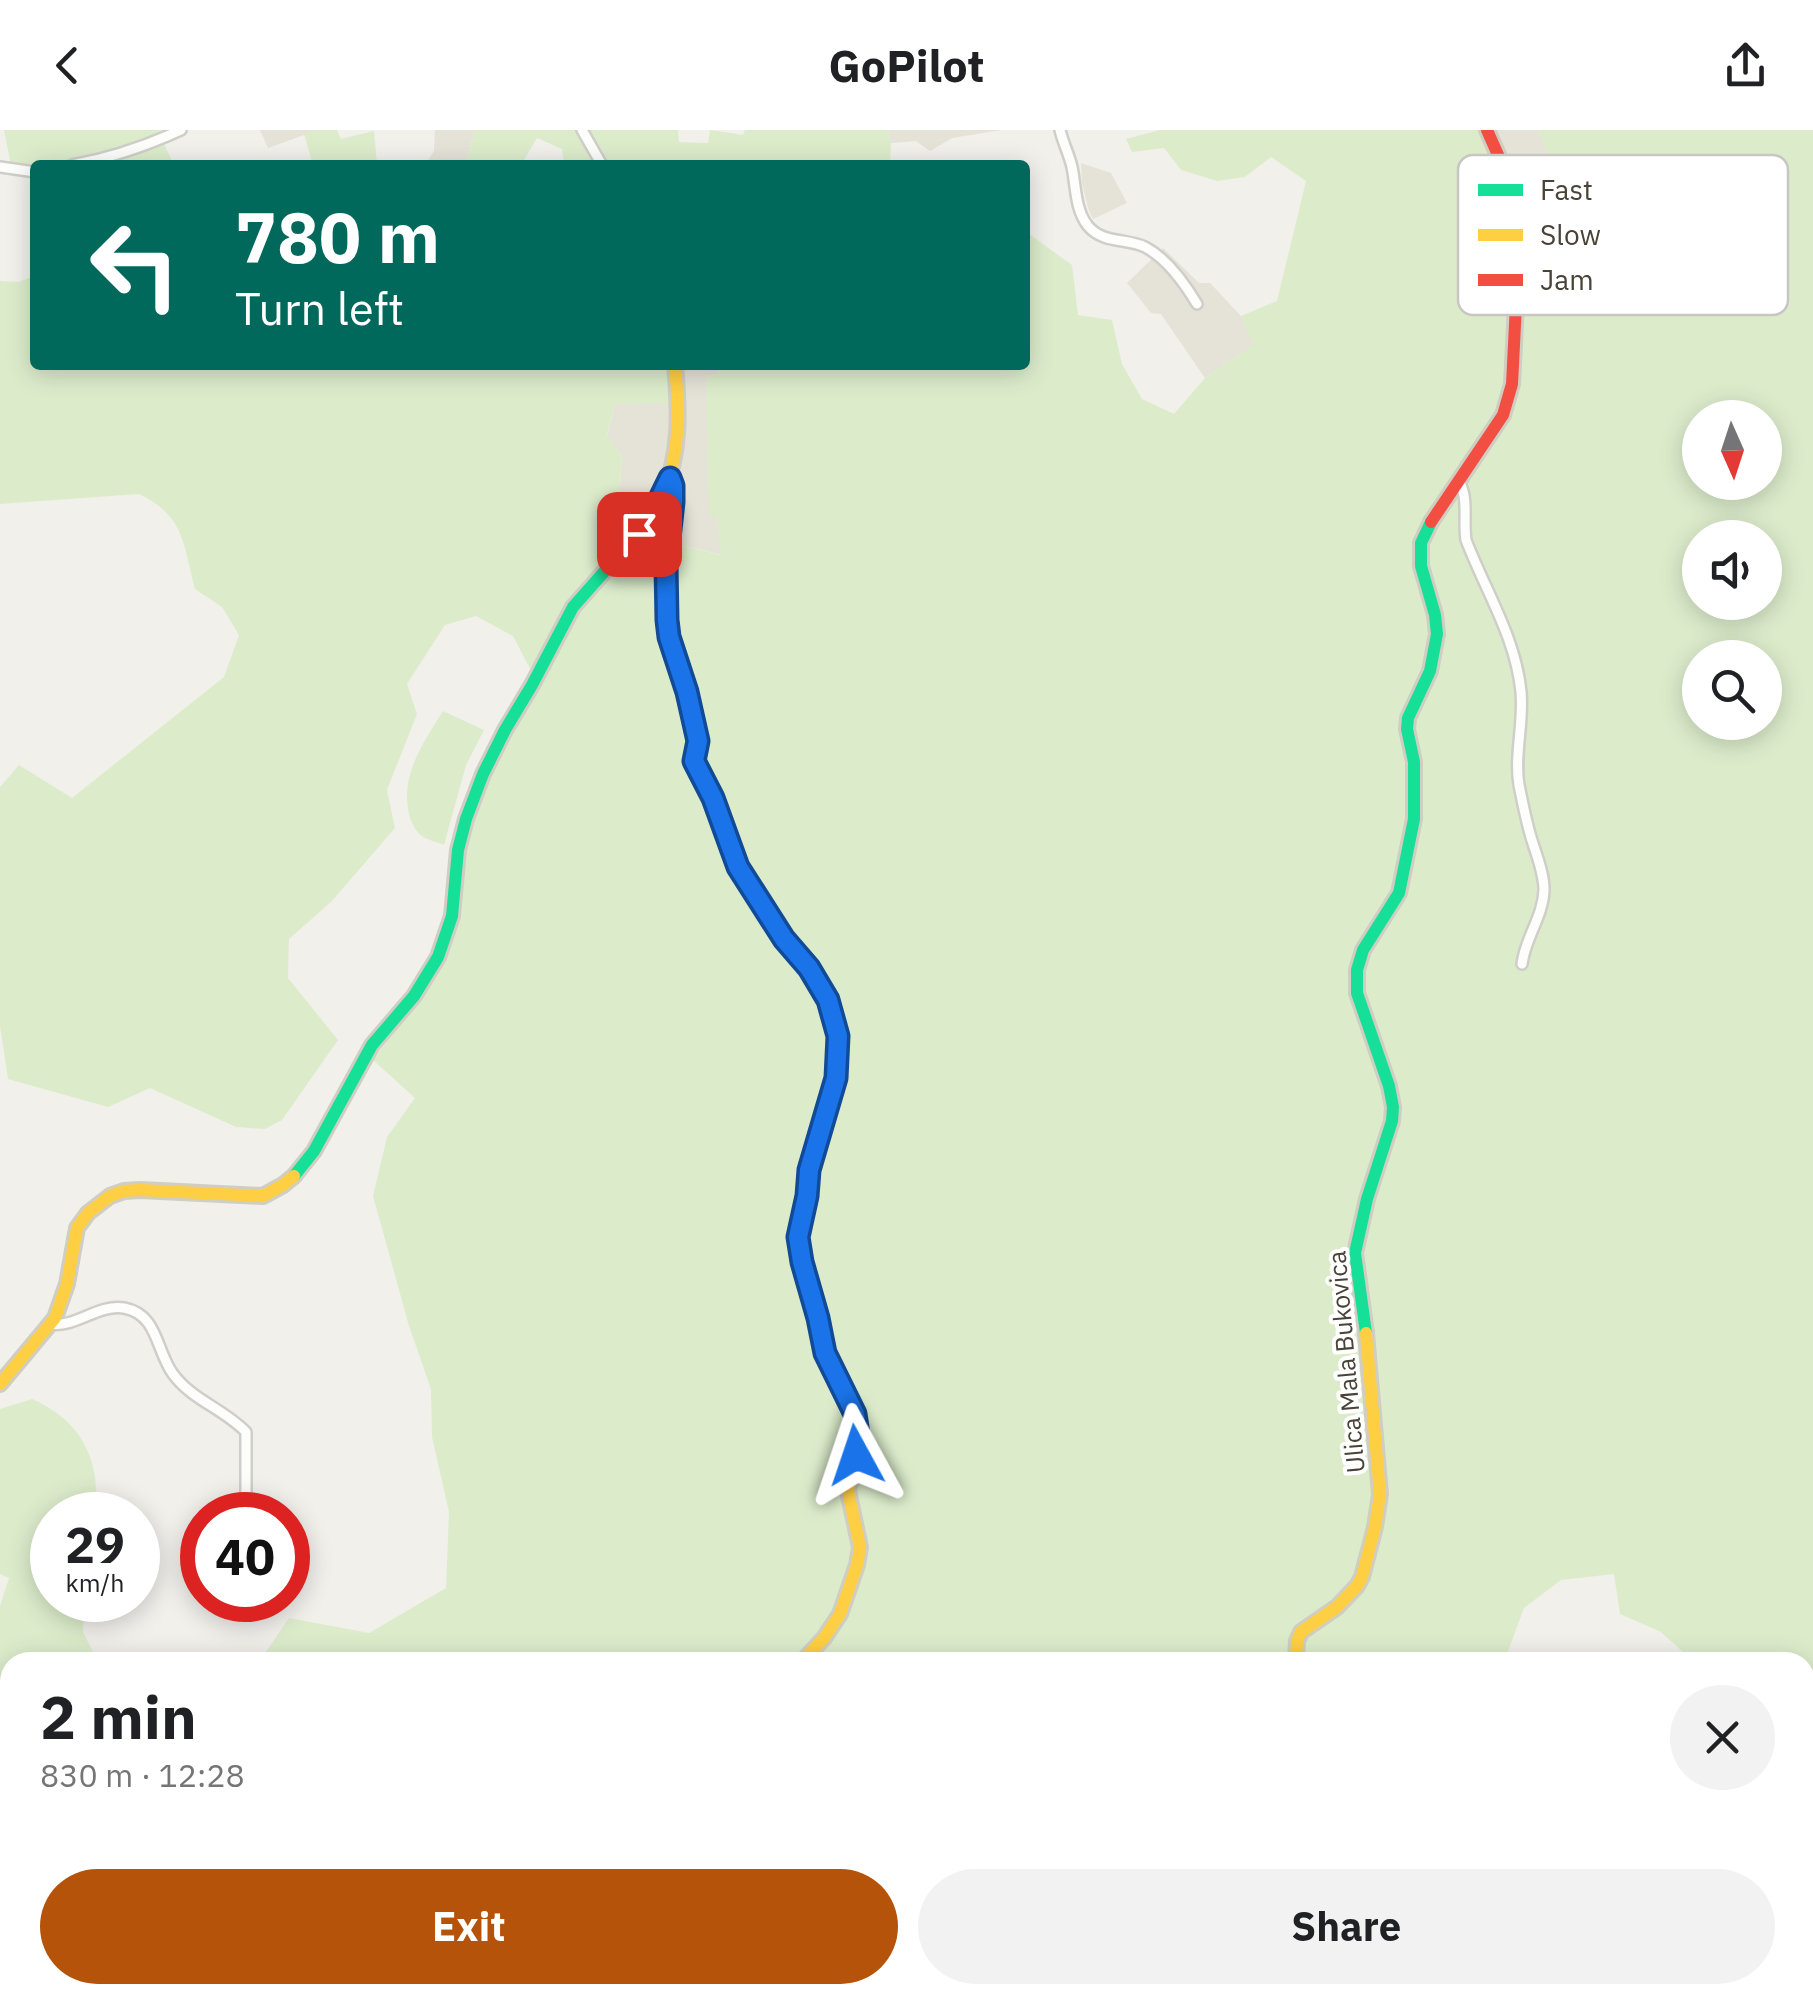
<!DOCTYPE html>
<html lang="en">
<head>
<meta charset="utf-8">
<style>
  :root { --surface:#fff; --page:#f2f2f2; --text:#202124; --muted:#757577; --accent:#b45309 }
  body { margin:0; font-family:"IBM Plex Sans",sans-serif; background:var(--page); color:var(--text); height:100vh; display:flex; flex-direction:column; font-size:38px; white-space:nowrap }
  * { box-sizing:border-box; margin:0 }
  p { font-size:32px; color:var(--muted) }
  .icon { flex:none; width:55px; height:55px; fill:none; stroke:currentColor; stroke-width:2; stroke-linecap:round; stroke-linejoin:round }
  .map { position:relative; flex:1; overflow:hidden }
  .details { position:absolute; left:0px; top:1522px; width:1815px; height:352px; display:flex; flex-direction:column; background:var(--surface); border-radius:30px 30px 0 0; box-shadow:0 5px 25px #0003 }
  .details>* { flex:none }
  .hud { position:absolute; left:30px; top:30px; width:1000px; height:210px; border-radius:10px; box-shadow:0 5px 25px #0003; background:#00695c; color:#fff; overflow:hidden }
  .needle { width:65px; rotate:177deg }
  .controls { position:absolute; left:1682px; top:270px; display:grid; gap:20px }
  .controls a { display:grid; place-items:center; width:100px; height:100px; border-radius:50%; background:var(--surface); box-shadow:0 5px 25px #0003; font-size:50px }
  .speed { position:absolute; left:30px; top:1362px; display:flex; gap:20px; font-size:50px; font-weight:700; text-align:center }
  .speed>* { display:grid; place-content:center; width:130px; height:130px; border-radius:50%; background:var(--surface); box-shadow:0 5px 25px #0003; line-height:1 }
  .speed small { font-size:25px; font-weight:400 }
  .speed .limit { border:15px solid #d22; background:#fff; color:#111 }
  .pin { position:absolute; display:grid; place-items:center; width:85px; height:85px; color:#fff; margin:-42px; border-radius:20px; box-shadow:0 5px 15px #0006 }
  .me { position:absolute; width:110px; margin:-55px; rotate:355deg; stroke-linejoin:round; filter:drop-shadow(0 0 8px #0008) }
  .turn { display:flex; align-items:center; gap:35px; height:210px; padding:0 40px; font-size:45px }
  .turn .icon { width:130px; height:130px; stroke-width:2.5 }
  .turn b { display:block; font-size:70px; line-height:85px }
  .round { display:grid; place-items:center; flex:none; width:105px; height:105px; border-radius:52px; background:var(--page) }
  .summary { display:flex; align-items:center; justify-content:space-between; height:170px; padding:0 40px }
  h1 { font-size:60px; font-weight:700; line-height:75px }
  .action { display:flex; gap:20px; margin-top:auto; padding:20px 40px }
  .action a { flex:1; height:115px; border-radius:60px; background:var(--accent); color:#fff; font-size:40px; font-weight:700; line-height:115px; text-align:center }
  .action a+a { background:var(--page); color:var(--text) }
  header { display:flex; justify-content:space-between; align-items:center; height:130px; padding:0 40px; background:var(--surface); font-size:45px; font-weight:700 }
  .map>svg:first-child { display:block }
  .residential { fill:#e5e2d8 }
  .green { fill:#dceccb; fill-rule:evenodd }
  .lines { fill:none; stroke-linecap:round; stroke-linejoin:round }
  .street-casing { stroke:#cfcec8; stroke-width:14 }
  .fast-casing { stroke:#d0cdc2; stroke-width:18 }
  .slow-casing { stroke:#d0cdc2; stroke-width:18 }
  .jam-casing { stroke:#d0cdc2; stroke-width:18 }
  .street { stroke:#fdfdfc; stroke-width:9 }
  .fast { stroke:#16e098; stroke-width:12 }
  .slow { stroke:#ffcf43; stroke-width:12 }
  .jam { stroke:#f24e42; stroke-width:12 }
  .route-casing { stroke:#114b97; stroke-width:25 }
  .route { stroke:#1a73e8; stroke-width:18 }
  .labels { text-anchor:middle; stroke-width:8; stroke-linejoin:round; paint-order:stroke }
  .street-label { font-size:25px; fill:#484237; stroke:#fff }
  .key { fill:#fff; stroke:#c8c6c3; stroke-width:2.5 }
  .key-label { font-size:28px; fill:#484237 }
</style>
</head>
<body>
<header><svg class="icon" aria-label="back" viewBox="0 0 24 24"><path d="M15 5l-7 7 7 7"/></svg>GoPilot<svg class="icon" aria-label="share" viewBox="0 0 24 24"><path d="M12 15V3M7 8l5-5 5 5M5 13v7h14v-7"/></svg></header>
<div class="map">
<svg width="1813" height="1874" viewBox="0 0 1813 1874">
  <rect width="100%" height="100%" fill="#f1f0eb"/>
  <g class="residential">
    <path d="M260 0H318L268 18Z"/>
    <path d="M435 0H475L465 35H425L434 21Z"/>
    <path d="M888 0H1001L952 8 930 21 916 11 891 13Z"/>
    <path d="M1490 0H1537L1553 33 1512 47Z"/>
    <path d="M1081 33 1111 43 1127 73 1093 89 1088 78 1082 53Z"/>
    <path d="M1163 118 1199 153H1210L1241 186 1254 215 1205 248 1161 184 1151 183 1127 153Z"/>
    <path d="M670 235H717V246L706 245 717 388 722 425 653 408 619 372 622 326 607 306 615 274Z"/>
  </g>
  <g class="green">
    <path d="M4 0H165C116 22 63 33 12 40Z"/>
    <path d="M318 0H337L341 9 374 1 377 35H313L304 4Z"/>
    <path d="M475 0H678L679 12 708 13 710 0 743 5 745 0H888L891 13 890 35H564L562 19 537 8 521 35H465Z"/>
    <path d="M1160 0H1490L1513 47 1552 33 1537 0H1813V1848L1809 1874H1629L1634 1865H1805V1532H1694L1661 1502 1620 1484 1614 1444 1561 1450 1524 1478 1504 1532H259L289 1488 369 1503 446 1458 449 1382 432 1307 431 1259 409 1196 373 1066 387 1007 415 968 373 930 439 842 453 777 457 730 474 675 529 575 537 552 513 506 476 486 445 495 407 554 417 584 387 660 395 698 331 772 289 809 288 848 338 910 282 990 265 999 236 997 150 958 108 977 8 949 0 896V657L19 635 72 668 224 547 239 505 222 477 195 459C183 414 185 386 139 364L0 374V151L18 152 35 146V235H670L669 273 615 274 607 305 622 326 619 372 653 408 721 425 717 388 709 386 706 245 717 246V235H1025V101L1072 135 1078 185 1112 190 1122 234 1142 269 1174 284 1205 248 1253 215 1241 186 1277 171 1306 51 1271 27 1245 47 1217 51 1181 40 1164 18 1132 22 1126 9ZM1700 288H1765V352H1700ZM1700 408H1765V472H1700ZM1700 528H1765V592H1700Z"/>
    <path d="M164 14 174 35H107Z"/>
    <path d="M443 581 484 600 466 635 444 715C437 712 428 710 422 706 413 699 409 688 408 678 402 642 425 610 443 581Z"/>
    <path d="M32 1269C81 1290 103 1332 94 1385H52V1470H84L83 1502 98 1532H10V1580L0 1568V1476L9 1448 0 1444V1279Z"/>
    <path d="M10 1638V1865H522L518 1874H0V1651Z"/>
    <path d="M1080 1865H1123L1121 1874H1077Z"/>
  </g>
  <g class="lines">
    <defs>
      <g id="street">
        <path d="M582 0 602 35"/>
        <path d="M1060 0C1063 13 1069 24 1072 37 1076 56 1075 80 1088 96 1103 114 1127 108 1145 117 1166 128 1185 154 1197 174"/>
        <path d="M72 35C111 28 146 16 181 0"/>
        <path d="M0 37 35 42"/>
        <path d="M1459 351C1469 369 1463 390 1466 410 1485 460 1516 508 1521 562 1524 593 1514 625 1519 655 1522 670 1525 685 1529 700 1534 720 1544 740 1544 760 1543 787 1525 808 1522 834"/>
        <path d="M50 1194C76 1198 97 1174 124 1178 158 1184 156 1221 173 1244 192 1270 224 1279 246 1302V1385"/>
        <path d="M361 1865 364 1874"/>
        <path d="M846 1865 852 1874"/>
        <path d="M662 1874 665 1865"/>
        <path d="M1187 1874 1192 1865"/>
      </g>
      <g id="fast">
        <path d="M671 349 673 372 666 436 667 490 669 507 687 562 698 611 694 631 713 668 738 737 784 809 809 838 827 870 838 905 836 947 809 1040 807 1066 798 1107 802 1132 815 1175"/>
        <path d="M294 1046 314 1021 372 915 414 866 438 827 452 786 458 720 466 689 483 644 505 600 532 555 573 477 642 399 663 364"/>
        <path d="M1366 1203 1355 1123 1367 1069 1392 991 1393 977 1389 956 1357 863V840L1363 820 1399 763 1414 689V632L1407 599 1408 588 1430 541 1437 504 1435 485 1421 436V413L1431 392"/>
      </g>
      <g id="slow">
        <path d="M663 364C681 322 679 279 675 235"/>
        <path d="M0 1254 55 1188 67 1154 77 1098 88 1083 110 1066 124 1061 140 1060 263 1066 283 1055 294 1046"/>
        <path d="M802 1532 824 1508 840 1484 857 1435 860 1417 848 1361 857 1316 855 1284 825 1223 815 1175"/>
        <path d="M1296 1532 1297 1511 1301 1502 1337 1477 1357 1456 1362 1447 1375 1397 1380 1364 1366 1203"/>
      </g>
      <path id="jam" d="M1431 392 1503 285 1512 254 1517 155V93L1510 52 1487 0"/>
    </defs>
    <use href="#street" class="street-casing"/>
    <use href="#fast" class="fast-casing"/>
    <use href="#slow" class="slow-casing"/>
    <use href="#jam" class="jam-casing"/>
    <use href="#street" class="street"/>
    <use href="#fast" class="fast"/>
    <use href="#slow" class="slow"/>
    <use href="#jam" class="jam"/>
  </g>
  <g class="lines">
    <defs>
      <path id="route" d="M639 404 651 387 670 348 673 356V372L666 436 667 490 669 507 687 562 698 611 694 631 713 668 738 737 784 809 809 838 828 870 838 906 836 948 809 1040 807 1066 798 1107 802 1132 818 1188 825 1223 855 1284 858 1304 856 1325"/>
    </defs>
    <use href="#route" class="route-casing"/>
    <use href="#route" class="route"/>
  </g>
  <g class="labels">
    <g class="street-label">
      <text transform="translate(1346 1232) rotate(-95)" y="9">Ulica Mala Bukovica</text>
    </g>
  </g>
  <rect x="1458" y="25" width="330" height="160" rx="15" class="key"/>
  <rect x="1478" y="54" width="45" height="12" fill="#16e098"/>
  <rect x="1478" y="99" width="45" height="12" fill="#ffcf43"/>
  <rect x="1478" y="144" width="45" height="12" fill="#f24e42"/>
  <g class="key-label">
    <text x="1540" y="70">Fast</text>
    <text x="1540" y="115">Slow</text>
    <text x="1540" y="160">Jam</text>
  </g>
</svg>
<div class="controls">
<a><svg class="needle" viewBox="-14 -14 28 28"><path d="M0-13l5 13h-10z" fill="#e53935"/><path d="M0 13l5-13h-10z" fill="#757577"/></svg></a>
<a><svg class="icon" aria-label="sound" viewBox="0 0 24 24"><path d="M4 9h4l5-4v14l-5-4H4zM17 9q2 3 0 6"/></svg></a>
<a><svg class="icon" aria-label="search" viewBox="0 0 24 24"><circle cx="10" cy="10" r="6"/><path d="M15 15l6 6"/></svg></a>
</div>
<div class="speed"><div>29<small>km/h</small></div><div class="limit">40</div></div>
<div class="pin" style="left:639px;top:404px;background:#d93025"><svg class="icon" aria-label="arrive" viewBox="0 0 24 24"><path d="M6 21V4h12l-3 4 3 4H6"/></svg></div>
<svg class="me" style="left:856px;top:1325px" viewBox="-20 -20 40 40"><path d="M0-17L14 15 0 8-14 15z" fill="#1a73e8" stroke="#fff" stroke-width="4"/></svg>
<div class="hud">
<div class="turn"><svg class="icon" aria-label="left" viewBox="0 0 24 24"><path d="M17 20v-9H6M10 6l-5 5 5 5"/></svg><div><b>780 m</b>Turn left</div></div>
</div>
<section class="details">
<div class="summary"><div><h1>2 min</h1><p>830 m · 12:28</p></div><a class="round"><svg class="icon" aria-label="close" viewBox="0 0 24 24"><path d="M6 6l12 12M18 6L6 18"/></svg></a></div>
<div class="action"><a>Exit</a><a>Share</a></div>
</section>
</div>
</body>
</html>
